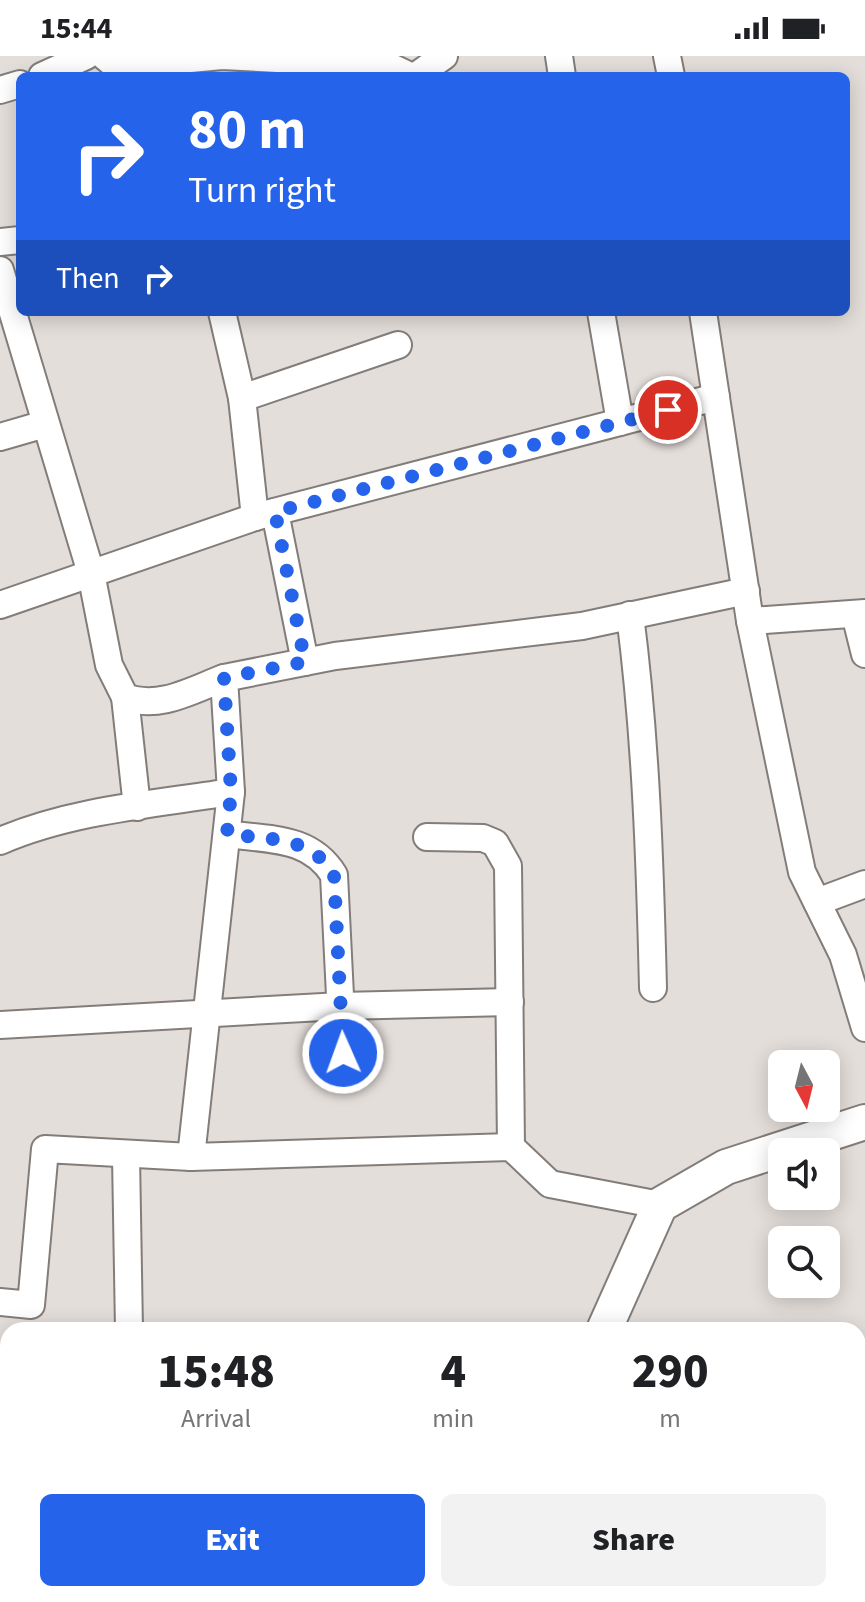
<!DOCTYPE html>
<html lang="en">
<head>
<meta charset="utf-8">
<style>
  :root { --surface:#fff; --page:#f2f2f2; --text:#202124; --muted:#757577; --accent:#2563eb }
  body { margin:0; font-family:"Source Sans 3",sans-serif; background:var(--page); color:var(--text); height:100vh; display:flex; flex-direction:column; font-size:30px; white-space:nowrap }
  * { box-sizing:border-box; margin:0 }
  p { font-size:26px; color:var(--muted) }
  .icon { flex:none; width:44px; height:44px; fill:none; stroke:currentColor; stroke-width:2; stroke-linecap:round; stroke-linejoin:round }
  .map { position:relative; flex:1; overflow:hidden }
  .details { position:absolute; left:0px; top:1266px; width:866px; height:280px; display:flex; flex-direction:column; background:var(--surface); border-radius:24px 24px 0 0; box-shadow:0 4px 20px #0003 }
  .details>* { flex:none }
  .hud { position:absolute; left:16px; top:16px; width:834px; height:244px; border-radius:12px; box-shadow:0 4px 20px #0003; background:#2563eb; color:#fff; overflow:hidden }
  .needle { width:52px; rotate:173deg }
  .controls { position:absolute; left:768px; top:994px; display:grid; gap:16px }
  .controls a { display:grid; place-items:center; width:72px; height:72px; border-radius:12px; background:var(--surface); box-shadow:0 4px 20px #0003; font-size:40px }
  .pin { position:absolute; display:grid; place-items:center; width:68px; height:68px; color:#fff; margin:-34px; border:4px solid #fff; border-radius:50%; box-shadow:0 2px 8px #0007 }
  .me { position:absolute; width:88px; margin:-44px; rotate:358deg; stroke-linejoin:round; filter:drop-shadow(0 0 6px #0008) }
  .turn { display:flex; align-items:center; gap:28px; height:168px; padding:0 40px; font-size:36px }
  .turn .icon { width:104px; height:104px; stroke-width:2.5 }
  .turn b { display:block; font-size:56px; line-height:68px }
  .then { display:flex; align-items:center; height:76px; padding:0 40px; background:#0003; gap:16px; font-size:30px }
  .eta { display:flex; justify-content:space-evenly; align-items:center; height:136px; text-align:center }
  .eta b { font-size:48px; font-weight:800; line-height:56px }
  .button { display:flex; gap:16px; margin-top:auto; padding:16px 40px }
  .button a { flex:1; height:92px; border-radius:12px; background:var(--accent); color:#fff; font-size:32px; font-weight:800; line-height:92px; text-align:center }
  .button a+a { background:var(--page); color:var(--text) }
  .status { display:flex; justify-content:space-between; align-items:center; height:56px; padding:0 40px; background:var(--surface); direction:ltr }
  .status svg { height:22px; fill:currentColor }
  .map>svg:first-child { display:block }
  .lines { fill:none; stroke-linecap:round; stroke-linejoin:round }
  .service-casing { stroke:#837d7a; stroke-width:18 }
  .minor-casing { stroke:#837d7a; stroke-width:30 }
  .tertiary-casing { stroke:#837d7a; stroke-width:38 }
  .service { stroke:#fff; stroke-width:14 }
  .minor { stroke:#fff; stroke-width:26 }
  .tertiary { stroke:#fff; stroke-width:34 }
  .route { stroke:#2563eb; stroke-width:14; stroke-dasharray:0 25.2 }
</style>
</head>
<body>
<div class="status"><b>15:44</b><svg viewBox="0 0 49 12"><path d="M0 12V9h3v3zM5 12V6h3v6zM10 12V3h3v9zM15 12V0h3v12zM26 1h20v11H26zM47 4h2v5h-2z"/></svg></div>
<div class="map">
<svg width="865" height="1546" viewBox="0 0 865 1546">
  <rect width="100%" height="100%" fill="#e4deda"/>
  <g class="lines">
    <defs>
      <path id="service" d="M298 1546 309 1538"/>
      <g id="minor">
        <path d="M104 0 116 10 222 0 387 9 410 20"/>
        <path d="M559 0 562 20"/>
        <path d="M667 0 671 20"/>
        <path d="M42 20 86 0"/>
        <path d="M416 20 444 0"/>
        <path d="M0 34 20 28"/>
        <path d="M0 186 20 184"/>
        <path d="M0 214 91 517 109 609 125 641C159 654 192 634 224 622"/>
        <path d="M222 256 242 342 255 461"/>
        <path d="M601 256 620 366"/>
        <path d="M703 256 750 565 865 557"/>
        <path d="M242 342 398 289"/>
        <path d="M0 381 45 368"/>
        <path d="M275 456 305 606"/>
        <path d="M0 549 255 461 716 341"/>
        <path d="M855 558 865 598"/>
        <path d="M630 559C646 683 650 808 653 932"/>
        <path d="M750 565 802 816 843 899 865 972"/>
        <path d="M125 641 137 751"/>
        <path d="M227 778C269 784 310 780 334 819L344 1020"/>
        <path d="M427 781 483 782 495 787 508 810 511 1091"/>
        <path d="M0 785C72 754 154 748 231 736"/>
        <path d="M817 846 865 828"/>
        <path d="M0 969 341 950 510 946"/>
        <path d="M126 1100 129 1274"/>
        <path d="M660 1149 550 1128 511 1091 191 1101 231 736 224 622 335 600 582 570 746 535"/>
        <path d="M0 1246 31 1249 45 1093 191 1101"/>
      </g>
      <g id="tertiary">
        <path d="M604 1274 660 1149 726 1111 865 1066"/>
        <path d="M0 1441H8"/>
      </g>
    </defs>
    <use href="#service" class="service-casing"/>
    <use href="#minor" class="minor-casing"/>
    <use href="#tertiary" class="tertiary-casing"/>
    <use href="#service" class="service"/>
    <use href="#minor" class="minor"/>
    <use href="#tertiary" class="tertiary"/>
  </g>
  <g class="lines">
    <path class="route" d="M343 997 334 819C310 779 269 784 227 778L231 736 224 622 305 606 275 456 668 354"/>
  </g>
</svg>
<div class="controls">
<a><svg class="needle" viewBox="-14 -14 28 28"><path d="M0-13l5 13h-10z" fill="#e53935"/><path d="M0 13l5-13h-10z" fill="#757577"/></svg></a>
<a><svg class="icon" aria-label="sound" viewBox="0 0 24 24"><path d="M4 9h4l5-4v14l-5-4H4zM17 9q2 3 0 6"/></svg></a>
<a><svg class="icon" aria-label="search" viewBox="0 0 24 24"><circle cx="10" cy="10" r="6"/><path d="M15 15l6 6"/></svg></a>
</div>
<div class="pin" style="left:668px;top:354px;background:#d93025"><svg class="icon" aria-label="arrive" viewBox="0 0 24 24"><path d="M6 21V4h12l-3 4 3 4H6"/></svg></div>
<svg class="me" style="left:343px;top:997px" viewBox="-20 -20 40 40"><circle r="17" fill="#2563eb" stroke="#fff" stroke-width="3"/><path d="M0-11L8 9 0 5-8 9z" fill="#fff"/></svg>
<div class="hud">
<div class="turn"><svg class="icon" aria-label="right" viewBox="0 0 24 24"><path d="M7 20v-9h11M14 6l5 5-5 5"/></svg><div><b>80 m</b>Turn right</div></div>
<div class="then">Then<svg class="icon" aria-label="right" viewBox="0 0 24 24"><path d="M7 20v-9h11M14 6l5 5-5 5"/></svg></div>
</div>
<section class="details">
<div class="eta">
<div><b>15:48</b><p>Arrival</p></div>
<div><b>4</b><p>min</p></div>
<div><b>290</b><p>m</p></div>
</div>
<div class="button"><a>Exit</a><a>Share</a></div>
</section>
</div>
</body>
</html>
